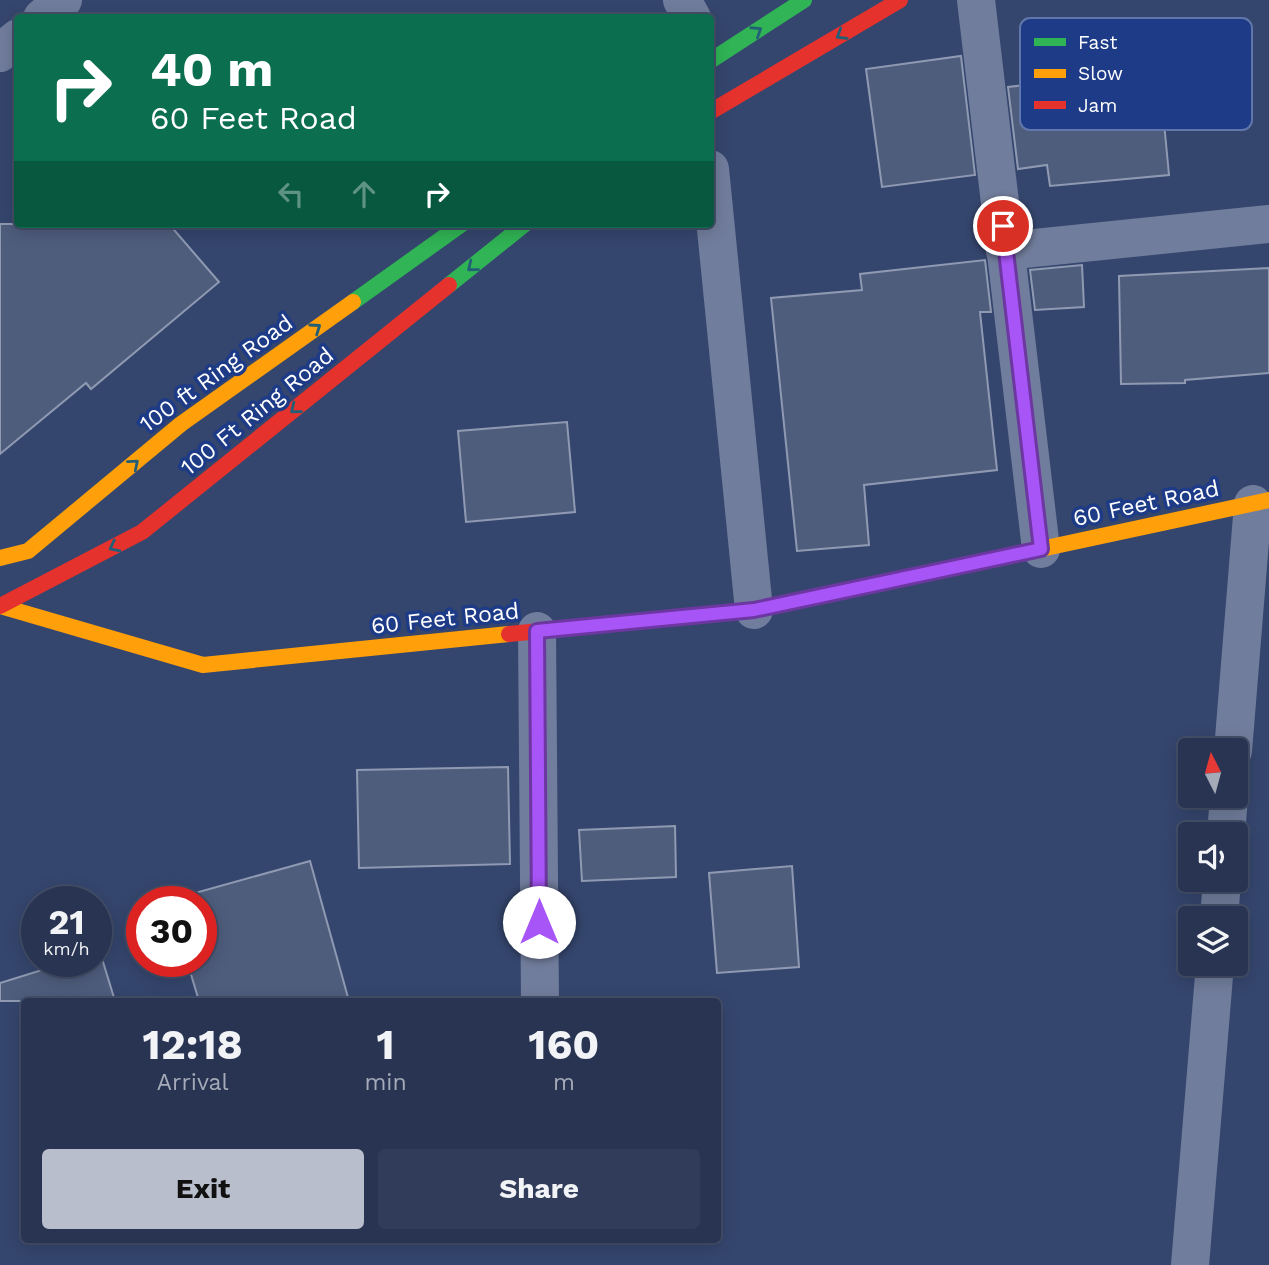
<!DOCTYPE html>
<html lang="en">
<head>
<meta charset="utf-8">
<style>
  :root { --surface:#283452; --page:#303c59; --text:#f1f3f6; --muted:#a5aab8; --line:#444f69; --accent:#b8becc }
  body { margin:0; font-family:"Work Sans",sans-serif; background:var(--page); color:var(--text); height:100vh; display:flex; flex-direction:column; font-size:26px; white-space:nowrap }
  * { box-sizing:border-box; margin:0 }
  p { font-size:23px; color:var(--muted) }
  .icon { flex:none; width:38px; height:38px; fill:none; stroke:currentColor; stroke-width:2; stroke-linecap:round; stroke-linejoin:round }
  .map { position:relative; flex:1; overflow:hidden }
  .side { position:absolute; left:21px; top:998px; width:700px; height:245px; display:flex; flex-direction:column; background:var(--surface); border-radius:7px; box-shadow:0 4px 18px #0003,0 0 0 2px var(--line) }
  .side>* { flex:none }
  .hud { position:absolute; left:14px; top:14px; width:700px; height:214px; border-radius:7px; box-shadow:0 4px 18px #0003,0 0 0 2px var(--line); background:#0b6e4f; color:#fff; overflow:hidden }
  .needle { width:46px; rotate:354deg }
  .tools { position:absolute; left:1178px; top:738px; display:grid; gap:14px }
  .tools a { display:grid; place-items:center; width:70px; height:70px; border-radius:7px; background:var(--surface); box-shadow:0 4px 18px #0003,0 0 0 2px var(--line); font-size:35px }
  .speed { position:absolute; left:21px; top:886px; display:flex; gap:14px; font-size:35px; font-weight:700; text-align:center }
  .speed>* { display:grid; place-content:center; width:91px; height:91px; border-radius:50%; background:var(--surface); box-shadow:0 4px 18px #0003,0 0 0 2px var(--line); line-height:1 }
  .speed small { font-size:18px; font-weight:400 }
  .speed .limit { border:10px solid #d22; background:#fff; color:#111 }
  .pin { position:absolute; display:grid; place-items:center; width:60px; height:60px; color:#fff; margin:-30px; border:4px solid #fff; border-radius:50%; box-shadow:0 2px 7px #0007 }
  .me { position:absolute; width:77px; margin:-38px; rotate:0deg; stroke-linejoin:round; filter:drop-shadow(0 0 5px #0008) }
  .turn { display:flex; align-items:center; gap:24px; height:147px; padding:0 21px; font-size:32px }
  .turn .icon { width:91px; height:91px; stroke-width:2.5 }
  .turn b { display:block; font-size:49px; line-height:60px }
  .lanes { display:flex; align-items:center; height:66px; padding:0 21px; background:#0003; justify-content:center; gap:35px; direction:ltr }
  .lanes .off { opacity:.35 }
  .eta { display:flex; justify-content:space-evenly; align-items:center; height:119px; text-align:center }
  .eta b { font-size:42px; font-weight:700; line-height:49px }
  .primary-button { display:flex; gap:14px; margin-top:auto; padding:14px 21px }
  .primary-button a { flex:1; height:80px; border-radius:7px; background:var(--accent); color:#111; font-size:28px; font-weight:700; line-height:80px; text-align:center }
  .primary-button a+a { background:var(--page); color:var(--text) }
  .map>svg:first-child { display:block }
  .building { fill:#4f5d7d; stroke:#8f9ab2; stroke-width:2 }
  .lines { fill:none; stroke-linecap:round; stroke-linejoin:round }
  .street { stroke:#717d9c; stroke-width:38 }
  .fast { stroke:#30b455; stroke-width:16 }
  .slow { stroke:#ff9f0a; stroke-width:16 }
  .jam { stroke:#e5322d; stroke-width:16 }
  .oneway { stroke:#235f77 }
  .route-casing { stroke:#6d37a1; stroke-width:18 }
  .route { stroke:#a855f7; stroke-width:12 }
  .labels { text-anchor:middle; stroke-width:7; stroke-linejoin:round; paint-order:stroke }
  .street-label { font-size:23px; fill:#fff; stroke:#1d3b86 }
  .key { fill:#1d3b86; stroke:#6176aa; stroke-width:2 }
  .key-label { font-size:19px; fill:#fff }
</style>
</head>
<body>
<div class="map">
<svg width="1269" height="1265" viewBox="0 0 1269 1265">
  <rect width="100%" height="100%" fill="#35466e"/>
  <g class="building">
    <path d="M961 56 975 175 882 187 866 69Z"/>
    <path d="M1159 70 1169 175 1050 186 1047 165 1018 169 1008 87Z"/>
    <path d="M0 224H169L219 282 91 389 86 383 0 454Z"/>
    <path d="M985 260 991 312H980L997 470 864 485 869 545 797 551 771 298 862 290 860 274Z"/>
    <path d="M1082 265 1084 307 1035 310 1030 270Z"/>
    <path d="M1269 268V373L1185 380V383L1121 384 1119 276Z"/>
    <path d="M567 422 575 512 466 522 458 431Z"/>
    <path d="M508 767 510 864 359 868 357 770Z"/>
    <path d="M675 826 676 877 582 881 579 830Z"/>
    <path d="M310 861 349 1001H199L187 961H201V901L170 900Z"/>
    <path d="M792 866 799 967 717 973 709 873Z"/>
    <path d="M100 952 115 1001H0V983L71 961H96V953Z"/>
  </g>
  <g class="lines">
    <g class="street">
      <path d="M682 0 692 18"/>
      <path d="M976 0 1041 549"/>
      <path d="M42 18 63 0"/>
      <path d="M0 53 18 38"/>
      <path d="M710 169 754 610"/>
      <path d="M1005 251 1269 224"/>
      <path d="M537 631 540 1001"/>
      <path d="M1233 751 1253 504"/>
      <path d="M1226 835 1229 796"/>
      <path d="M1219 919 1222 880"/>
      <path d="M1190 1265 1215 964"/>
    </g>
    <g class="fast">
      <path d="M710 61 804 0"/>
      <path d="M449 285 525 224"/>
      <path d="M353 302 462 224"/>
    </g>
    <g class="slow">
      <path d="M0 558 28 551 181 424 353 302"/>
      <path d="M962 566 1269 500"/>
      <path d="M0 606 203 665 509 634"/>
    </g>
    <g class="jam">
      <path d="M710 112 900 0"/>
      <path d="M0 606 142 532 449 285"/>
      <path d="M509 634 754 610 962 566"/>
    </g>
  </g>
  <defs><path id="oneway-chevron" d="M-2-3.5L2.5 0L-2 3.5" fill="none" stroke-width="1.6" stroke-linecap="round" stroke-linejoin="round" transform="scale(1.75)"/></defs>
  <g class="oneway">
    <use href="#oneway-chevron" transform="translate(757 31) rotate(-33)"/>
    <use href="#oneway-chevron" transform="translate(841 35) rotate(149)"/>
    <use href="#oneway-chevron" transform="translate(472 267) rotate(141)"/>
    <use href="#oneway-chevron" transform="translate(316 328) rotate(-35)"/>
    <use href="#oneway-chevron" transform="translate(295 409) rotate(141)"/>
    <use href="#oneway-chevron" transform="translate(134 464) rotate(-40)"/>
    <use href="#oneway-chevron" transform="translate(114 547) rotate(153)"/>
  </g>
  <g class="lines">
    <defs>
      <path id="route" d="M539 922 537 631 754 610 1041 549 1003 226"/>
    </defs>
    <use href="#route" class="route-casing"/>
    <use href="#route" class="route"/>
  </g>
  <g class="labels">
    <g class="street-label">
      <text transform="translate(216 373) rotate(-36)" y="8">100 ft Ring Road</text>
      <text transform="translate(257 411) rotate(-39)" y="8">100 Ft Ring Road</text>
      <text transform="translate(1146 503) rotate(-12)" y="8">60 Feet Road</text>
      <text transform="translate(445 618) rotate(-6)" y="8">60 Feet Road</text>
    </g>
  </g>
  <rect x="1020" y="18" width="232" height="112" rx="10" class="key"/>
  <rect x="1034" y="38" width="32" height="8" fill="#30b455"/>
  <rect x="1034" y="69" width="32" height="9" fill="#ff9f0a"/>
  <rect x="1034" y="101" width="32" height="8" fill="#e5322d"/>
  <g class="key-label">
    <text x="1078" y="49">Fast</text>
    <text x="1078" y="80">Slow</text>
    <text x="1078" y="112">Jam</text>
  </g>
</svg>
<div class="tools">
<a><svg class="needle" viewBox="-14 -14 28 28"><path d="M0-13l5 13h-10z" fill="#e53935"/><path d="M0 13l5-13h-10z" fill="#a5aab8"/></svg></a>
<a><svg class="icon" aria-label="sound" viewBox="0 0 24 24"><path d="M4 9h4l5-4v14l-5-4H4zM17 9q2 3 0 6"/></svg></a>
<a><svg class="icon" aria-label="layers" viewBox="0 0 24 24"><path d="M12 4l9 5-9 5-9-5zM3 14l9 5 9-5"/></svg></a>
</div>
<div class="speed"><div>21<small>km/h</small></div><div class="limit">30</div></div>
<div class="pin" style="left:1003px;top:226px;background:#d93025"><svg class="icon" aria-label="arrive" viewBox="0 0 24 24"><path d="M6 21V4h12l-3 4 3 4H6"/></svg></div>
<svg class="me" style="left:539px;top:922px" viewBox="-20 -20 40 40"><circle r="19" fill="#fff"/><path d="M0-13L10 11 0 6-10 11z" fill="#a855f7"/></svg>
<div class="hud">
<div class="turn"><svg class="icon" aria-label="right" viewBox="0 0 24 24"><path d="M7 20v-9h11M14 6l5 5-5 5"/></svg><div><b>40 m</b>60 Feet Road</div></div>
<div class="lanes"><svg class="icon off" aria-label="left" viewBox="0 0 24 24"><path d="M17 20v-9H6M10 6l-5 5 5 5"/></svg><svg class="icon off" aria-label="ahead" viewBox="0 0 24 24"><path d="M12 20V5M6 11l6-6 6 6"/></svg><svg class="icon" aria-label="right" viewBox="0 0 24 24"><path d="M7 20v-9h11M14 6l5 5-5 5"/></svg></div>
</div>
<section class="side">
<div class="eta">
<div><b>12:18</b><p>Arrival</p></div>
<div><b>1</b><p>min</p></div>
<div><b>160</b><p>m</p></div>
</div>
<div class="primary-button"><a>Exit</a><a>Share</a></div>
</section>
</div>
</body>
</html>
